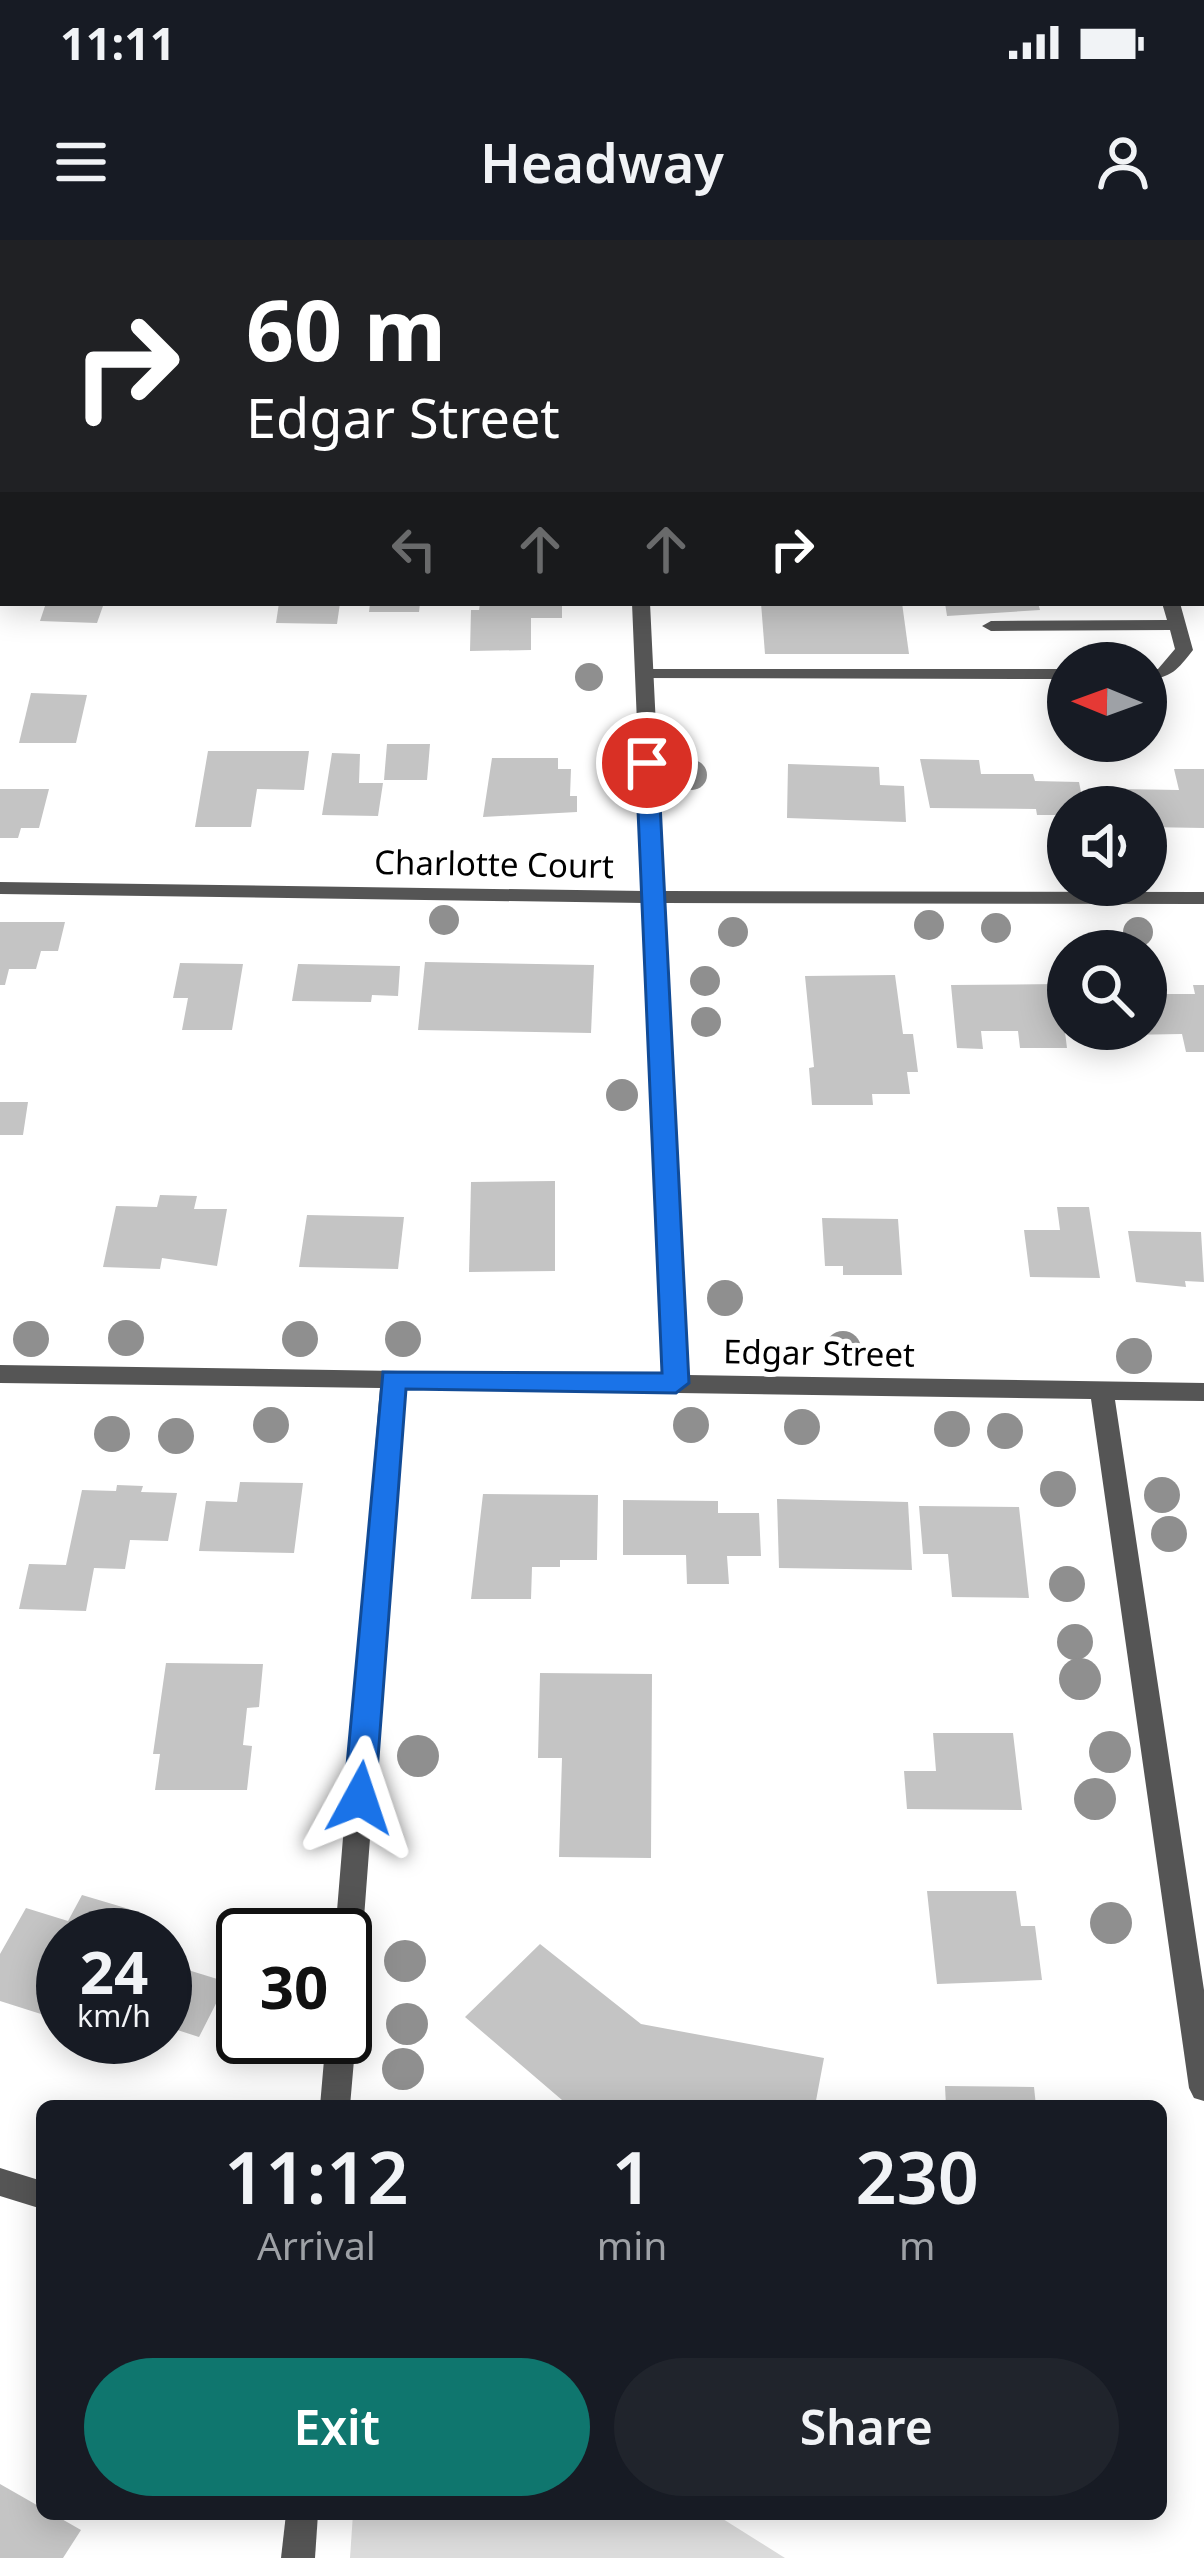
<!DOCTYPE html>
<html lang="en">
<head>
<meta charset="utf-8">
<style>
  :root { --surface:#171b24; --page:#20242c; --text:#f1f3f6; --muted:#9ea1a6; --accent:#0f766e }
  body { margin:0; font-family:"Noto Sans",sans-serif; background:var(--page); color:var(--text); height:100vh; display:flex; flex-direction:column; font-size:45px; white-space:nowrap }
  * { box-sizing:border-box; margin:0 }
  p { font-size:39px; color:var(--muted) }
  .icon { flex:none; width:66px; height:66px; fill:none; stroke:currentColor; stroke-width:2; stroke-linecap:round; stroke-linejoin:round }
  .map { position:relative; flex:1; overflow:hidden }
  .drawer { position:absolute; left:36px; top:1860px; width:1131px; height:420px; display:flex; flex-direction:column; background:var(--surface); border-radius:18px; box-shadow:0 6px 30px #0003 }
  .drawer>* { flex:none }
  .banner { position:absolute; left:0px; top:0px; width:1206px; height:366px; box-shadow:0 6px 30px #0003; background:#202124; color:#fff; overflow:hidden }
  .needle { width:78px; rotate:271deg }
  .tools { position:absolute; left:1047px; top:402px; display:grid; gap:24px }
  .tools a { display:grid; place-items:center; width:120px; height:120px; border-radius:50%; background:var(--surface); box-shadow:0 6px 30px #0003; font-size:60px }
  .speed { position:absolute; left:36px; top:1668px; display:flex; gap:24px; font-size:60px; font-weight:700; text-align:center }
  .speed>* { display:grid; place-content:center; width:156px; height:156px; border-radius:50%; background:var(--surface); box-shadow:0 6px 30px #0003; line-height:1 }
  .speed small { font-size:30px; font-weight:400 }
  .speed .limit { border:6px solid #111; border-radius:18px; background:#fff; color:#111 }
  .pin { position:absolute; display:grid; place-items:center; width:102px; height:102px; color:#fff; margin:-51px; border:6px solid #fff; border-radius:50%; box-shadow:0 3px 12px #0007 }
  .me { position:absolute; width:132px; margin:-66px; rotate:5deg; stroke-linejoin:round; filter:drop-shadow(0 0 9px #0008) }
  .turn { display:flex; align-items:center; gap:42px; height:252px; padding:0 48px; font-size:54px }
  .turn .icon { width:156px; height:156px; stroke-width:2.5 }
  .turn b { display:block; font-size:84px; line-height:102px }
  .lanes { display:flex; align-items:center; height:114px; padding:0 48px; background:#0003; justify-content:center; gap:60px; direction:ltr }
  .lanes .off { opacity:.35 }
  .eta { display:flex; justify-content:space-evenly; align-items:center; height:204px; text-align:center }
  .eta b { font-size:72px; font-weight:600; line-height:84px }
  .cta { display:flex; gap:24px; margin-top:auto; padding:24px 48px }
  .cta a { flex:1; height:138px; border-radius:72px; background:var(--accent); color:#fff; font-size:48px; font-weight:600; line-height:138px; text-align:center }
  .cta a+a { background:var(--page); color:var(--text) }
  .status { display:flex; justify-content:space-between; align-items:center; height:84px; padding:0 60px; background:var(--surface); direction:ltr }
  .status svg { height:33px; fill:currentColor }
  header { display:flex; justify-content:space-between; align-items:center; height:156px; padding:0 48px; background:var(--surface); font-size:54px; font-weight:600 }
  .map>svg:first-child { display:block }
  .green { fill:#dcdcdc }
  .building { fill:#c4c4c4 }
  .lines { fill:none; stroke-linecap:round; stroke-linejoin:round }
  .lane { fill:#555; fill-rule:evenodd }
  .street { fill:#555; fill-rule:evenodd }
  .secondary { fill:#222; fill-rule:evenodd }
  .tree { fill:#8f8f8f }
  .route { fill:#1a73e8; stroke:#114b97; stroke-width:3 }
  .labels { text-anchor:middle; stroke-width:10; stroke-linejoin:round; paint-order:stroke }
  .street-label { font-size:33px; fill:#000; stroke:#fff }
</style>
</head>
<body>
<div class="status"><b>11:11</b><svg viewBox="0 0 49 12"><path d="M0 12V9h3v3zM5 12V6h3v6zM10 12V3h3v9zM15 12V0h3v12zM26 1h20v11H26zM47 4h2v5h-2z"/></svg></div>
<header><svg class="icon" aria-label="menu" viewBox="0 0 24 24"><path d="M4 6h16M4 12h16M4 18h16"/></svg>Headway<svg class="icon" aria-label="person" viewBox="0 0 24 24"><circle cx="12" cy="8" r="4"/><path d="M4 21q1-7 8-7t8 7"/></svg></header>
<div class="map">
<svg width="1204" height="2318" viewBox="0 0 1204 2318">
  <rect width="100%" height="100%" fill="#fff"/>
  <path class="green" d="M353 2274H715L785 2318H350Z"/>
  <g class="building">
    <path d="M46 363H104L97 383 40 381Z"/>
    <path d="M279 363H340L337 384 276 383Z"/>
    <path d="M370 363H420L419 372H369Z"/>
    <path d="M480 363H562V378H531V410L470 411 471 370H479Z"/>
    <path d="M761 363H902L909 414H765Z"/>
    <path d="M945 363H1038L1040 370 947 376Z"/>
    <path d="M31 453 87 455 76 503H19Z"/>
    <path d="M387 504H430L427 540H384Z"/>
    <path d="M208 511H309L304 550 257 549 251 587H195Z"/>
    <path d="M332 513 360 514 359 543H383L378 576 322 575Z"/>
    <path d="M492 518H558V529H571L570 556H577V572L483 577Z"/>
    <path d="M920 519 979 520 981 534H1033L1035 541 1079 542 1084 567H1068V575H1037L1036 569 930 568Z"/>
    <path d="M788 524 879 527 880 545 904 546 906 582 787 578Z"/>
    <path d="M1174 529H1204V588L1146 587V567H1120L1117 549 1179 550Z"/>
    <path d="M0 549H49L39 588H21L18 598H0Z"/>
    <path d="M0 682H65L58 711H41L36 729H9L5 745H0Z"/>
    <path d="M425 722 594 725 591 793 418 790Z"/>
    <path d="M180 723 243 724 232 790H182L188 758H173Z"/>
    <path d="M298 724 400 726 398 756 372 755 371 762 292 761Z"/>
    <path d="M895 735 903 794H913L918 832H907L910 854H872L873 865H812L809 828 814 827 805 736Z"/>
    <path d="M1059 744 1067 808H1020L1018 791H981L983 809 957 808 951 745Z"/>
    <path d="M1146 745H1159L1161 754H1195L1193 745H1204V812H1186L1182 794 1123 795 1122 789H1146Z"/>
    <path d="M0 862H28L23 895H0Z"/>
    <path d="M555 941V1031L469 1032 471 942Z"/>
    <path d="M160 955 197 956 194 969H227L217 1026 162 1018 160 1029 103 1027 116 966 157 967Z"/>
    <path d="M1057 967H1089L1100 1038 1030 1037 1024 990H1060Z"/>
    <path d="M307 975 404 977 398 1029 299 1027Z"/>
    <path d="M822 978 898 979 902 1035H843V1026H825Z"/>
    <path d="M1128 991 1201 992 1204 1042 1185 1041 1186 1047 1136 1042Z"/>
    <path d="M240 1242 303 1243 294 1313 199 1311 206 1261 237 1262Z"/>
    <path d="M117 1245 143 1246 141 1252 177 1253 168 1301 130 1300 125 1329 94 1328 86 1371 19 1369 29 1324 66 1325 82 1250 116 1251Z"/>
    <path d="M483 1254 598 1255 597 1320H560V1327H532L531 1359H471Z"/>
    <path d="M777 1259 908 1262 912 1330 779 1328Z"/>
    <path d="M623 1260 718 1261V1273H759L761 1316H727L729 1344H687L686 1315H623Z"/>
    <path d="M919 1266 1019 1267 1029 1358 952 1357 948 1314H923Z"/>
    <path d="M166 1423 263 1424 259 1467 247 1468 243 1505 252 1506 247 1550H155L160 1514H153Z"/>
    <path d="M540 1433 652 1434 651 1618 559 1617 562 1518H538Z"/>
    <path d="M933 1493H1013L1022 1570 907 1569 904 1531H936Z"/>
    <path d="M927 1651H1016L1021 1686H1035L1042 1740 937 1744Z"/>
    <path d="M82 1655 129 1669 121 1684 154 1695H63V1781L0 1761V1714L26 1668 68 1681Z"/>
    <path d="M540 1704 641 1784 824 1818 815 1866H569L465 1777Z"/>
    <path d="M165 1715 178 1719 175 1726 227 1742 199 1797 165 1786Z"/>
    <path d="M945 1846 1034 1847 1036 1866H946Z"/>
    <path d="M0 2244 42 2268V2274H53L81 2290 63 2318H0Z"/>
  </g>
  <g class="lines">
    <g class="lane">
      <path d="M1162 363H1180L1193 410C1178 429 1171 439 1146 439V429H1158L1175 409 1170 390 991 391 982 386 991 381 1167 380Z"/>
      <path d="M644 429H1068V439L638 438V430Z"/>
    </g>
    <g class="street">
      <path d="M469 0H481L482 3H468Z"/>
      <rect x="755" y="0" width="14" height="3"/>
      <path d="M632 363H650L664 651 1204 652V664L664 663 688 1135 1204 1143V1161L1115 1160 1204 1750V1861L1194 1858 1189 1848 1091 1159 404 1149 359 1744 355 1753 345 1757V1695H335L380 1148 0 1143V1125L664 1135 644 663 0 654V642L644 651Z"/>
      <path d="M345 1785 351 1788 356 1797 350 1866H320L326 1797H345Z"/>
      <path d="M0 1928 42 1941V1969L0 1956Z"/>
      <path d="M286 2274H318L315 2318H281Z"/>
    </g>
    <g class="secondary">
      <rect x="1203" y="266" width="1" height="10"/>
      <rect x="0" y="271" width="3" height="10"/>
    </g>
  </g>
  <g class="tree">
    <circle cx="589" cy="437" r="14"/>
    <circle cx="692" cy="535" r="15"/>
    <circle cx="444" cy="680" r="15"/>
    <circle cx="929" cy="685" r="15"/>
    <circle cx="996" cy="688" r="15"/>
    <circle cx="733" cy="692" r="15"/>
    <circle cx="1138" cy="692" r="15"/>
    <circle cx="705" cy="741" r="15"/>
    <circle cx="706" cy="782" r="15"/>
    <circle cx="622" cy="855" r="16"/>
    <circle cx="725" cy="1058" r="18"/>
    <circle cx="126" cy="1098" r="18"/>
    <circle cx="31" cy="1099" r="18"/>
    <circle cx="300" cy="1099" r="18"/>
    <circle cx="403" cy="1099" r="18"/>
    <circle cx="843" cy="1109" r="18"/>
    <circle cx="1134" cy="1116" r="18"/>
    <circle cx="271" cy="1185" r="18"/>
    <circle cx="691" cy="1185" r="18"/>
    <circle cx="802" cy="1187" r="18"/>
    <circle cx="952" cy="1189" r="18"/>
    <circle cx="1005" cy="1191" r="18"/>
    <circle cx="112" cy="1194" r="18"/>
    <circle cx="176" cy="1196" r="18"/>
    <circle cx="1058" cy="1249" r="18"/>
    <circle cx="1162" cy="1255" r="18"/>
    <circle cx="1169" cy="1294" r="18"/>
    <circle cx="1067" cy="1344" r="18"/>
    <circle cx="1075" cy="1402" r="18"/>
    <circle cx="1080" cy="1439" r="21"/>
    <circle cx="1110" cy="1512" r="21"/>
    <circle cx="418" cy="1516" r="21"/>
    <circle cx="1095" cy="1559" r="21"/>
    <circle cx="1111" cy="1683" r="21"/>
    <circle cx="405" cy="1721" r="21"/>
    <circle cx="407" cy="1784" r="21"/>
    <circle cx="403" cy="1829" r="21"/>
  </g>
  <path class="route" d="M647 516 658 523 689 1143 676 1153 406 1149 375 1558 371 1567 360 1571 349 1567 344 1558 383 1132 662 1133 636 523Z"/>
  <g class="labels">
    <g class="street-label">
      <text transform="translate(494 624) rotate(1)" y="12">Charlotte Court</text>
      <text transform="translate(819 1113) rotate(1)" y="12">Edgar Street</text>
    </g>
  </g>
</svg>
<div class="tools">
<a><svg class="needle" viewBox="-14 -14 28 28"><path d="M0-13l5 13h-10z" fill="#e53935"/><path d="M0 13l5-13h-10z" fill="#9ea1a6"/></svg></a>
<a><svg class="icon" aria-label="sound" viewBox="0 0 24 24"><path d="M4 9h4l5-4v14l-5-4H4zM17 9q2 3 0 6"/></svg></a>
<a><svg class="icon" aria-label="search" viewBox="0 0 24 24"><circle cx="10" cy="10" r="6"/><path d="M15 15l6 6"/></svg></a>
</div>
<div class="speed"><div>24<small>km/h</small></div><div class="limit">30</div></div>
<div class="pin" style="left:647px;top:523px;background:#d93025"><svg class="icon" aria-label="arrive" viewBox="0 0 24 24"><path d="M6 21V4h12l-3 4 3 4H6"/></svg></div>
<svg class="me" style="left:360px;top:1558px" viewBox="-20 -20 40 40"><path d="M0-17L14 15 0 8-14 15z" fill="#1a73e8" stroke="#fff" stroke-width="4"/></svg>
<div class="banner">
<div class="turn"><svg class="icon" aria-label="right" viewBox="0 0 24 24"><path d="M7 20v-9h11M14 6l5 5-5 5"/></svg><div><b>60 m</b>Edgar Street</div></div>
<div class="lanes"><svg class="icon off" aria-label="left" viewBox="0 0 24 24"><path d="M17 20v-9H6M10 6l-5 5 5 5"/></svg><svg class="icon off" aria-label="ahead" viewBox="0 0 24 24"><path d="M12 20V5M6 11l6-6 6 6"/></svg><svg class="icon off" aria-label="ahead" viewBox="0 0 24 24"><path d="M12 20V5M6 11l6-6 6 6"/></svg><svg class="icon" aria-label="right" viewBox="0 0 24 24"><path d="M7 20v-9h11M14 6l5 5-5 5"/></svg></div>
</div>
<section class="drawer">
<div class="eta">
<div><b>11:12</b><p>Arrival</p></div>
<div><b>1</b><p>min</p></div>
<div><b>230</b><p>m</p></div>
</div>
<div class="cta"><a>Exit</a><a>Share</a></div>
</section>
</div>
</body>
</html>
